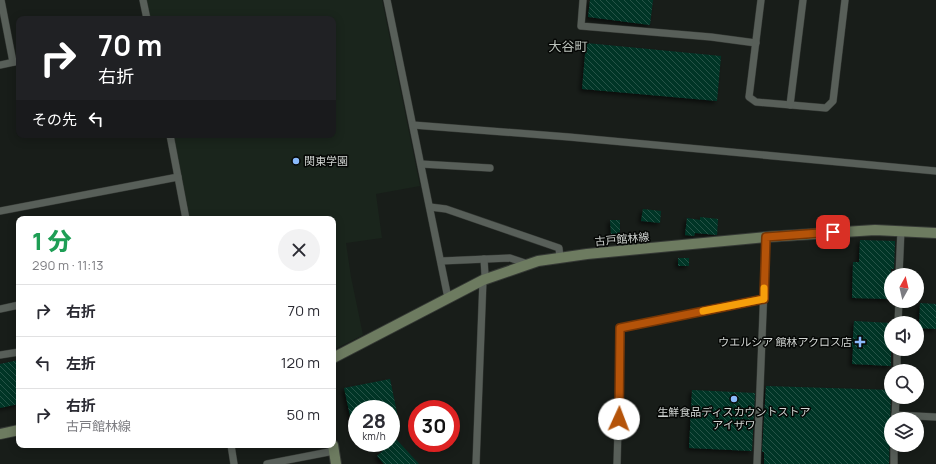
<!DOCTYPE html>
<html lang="ja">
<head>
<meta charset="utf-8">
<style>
  :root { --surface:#fff; --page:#f2f2f3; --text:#2b2b33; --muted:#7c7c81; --line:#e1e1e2 }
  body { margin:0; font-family:Manrope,"Noto Sans JP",sans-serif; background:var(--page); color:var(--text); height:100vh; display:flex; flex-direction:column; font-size:15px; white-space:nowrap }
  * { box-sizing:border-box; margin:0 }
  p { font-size:13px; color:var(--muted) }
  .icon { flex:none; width:22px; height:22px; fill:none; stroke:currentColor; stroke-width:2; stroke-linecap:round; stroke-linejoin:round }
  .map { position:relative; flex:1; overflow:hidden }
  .details { position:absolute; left:16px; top:216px; width:320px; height:232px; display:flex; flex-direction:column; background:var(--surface); border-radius:8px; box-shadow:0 2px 10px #0003 }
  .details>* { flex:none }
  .hud { position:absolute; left:16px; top:16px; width:320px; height:122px; border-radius:8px; box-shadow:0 2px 10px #0003; background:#202124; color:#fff; overflow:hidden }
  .needle { width:26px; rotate:8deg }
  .buttons { position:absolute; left:884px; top:268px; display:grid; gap:8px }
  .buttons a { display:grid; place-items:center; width:40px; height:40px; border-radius:50%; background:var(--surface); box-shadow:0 2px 10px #0003; font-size:20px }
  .speed { position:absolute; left:348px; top:400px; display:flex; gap:8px; font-size:20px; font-weight:700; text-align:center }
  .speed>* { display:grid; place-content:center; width:52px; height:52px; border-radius:50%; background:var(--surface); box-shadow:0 2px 10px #0003; line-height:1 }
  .speed small { font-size:10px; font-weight:400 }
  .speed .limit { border:6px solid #d22; background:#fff; color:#111 }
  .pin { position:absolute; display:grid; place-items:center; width:34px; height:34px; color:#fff; margin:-17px; border-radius:8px; box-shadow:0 2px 6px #0006 }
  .me { position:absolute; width:44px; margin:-22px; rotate:2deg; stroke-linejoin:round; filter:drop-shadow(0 0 3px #0008) }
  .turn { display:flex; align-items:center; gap:14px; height:84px; padding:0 16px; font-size:18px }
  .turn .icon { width:52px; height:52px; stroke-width:2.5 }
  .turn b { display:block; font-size:28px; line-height:34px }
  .then { display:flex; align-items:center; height:38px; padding:0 16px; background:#0003; gap:8px; font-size:15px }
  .round { display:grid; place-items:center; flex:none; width:42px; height:42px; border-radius:21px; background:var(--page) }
  .headline { display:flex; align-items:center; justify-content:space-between; height:68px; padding:0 16px }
  h1 { font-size:24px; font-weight:800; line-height:30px; color:#1e9e55 }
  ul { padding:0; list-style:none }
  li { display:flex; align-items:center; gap:12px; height:52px; padding:0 16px; border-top:1px solid var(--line) }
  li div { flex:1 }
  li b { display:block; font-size:15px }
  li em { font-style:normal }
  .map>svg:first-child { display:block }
  .built { fill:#1a251c }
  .building { fill:url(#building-back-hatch); filter:url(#shadow) }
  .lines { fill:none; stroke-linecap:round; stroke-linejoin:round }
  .street-casing { stroke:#353935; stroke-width:8 }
  .secondary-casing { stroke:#353935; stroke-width:12 }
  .street { stroke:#585f59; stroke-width:7 }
  .secondary { stroke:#6d7b60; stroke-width:10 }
  .route-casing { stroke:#753606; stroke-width:10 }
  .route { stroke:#b45309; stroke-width:7 }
  .slow { stroke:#f59e0b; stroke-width:7 }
  .poi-dot { fill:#8abafc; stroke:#050705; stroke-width:1.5 }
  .labels { text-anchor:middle; stroke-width:3; stroke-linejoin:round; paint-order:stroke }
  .poi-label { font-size:11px; fill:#d1d5d2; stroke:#050705; text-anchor:start }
  .street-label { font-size:11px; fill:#d1d5d2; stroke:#050705 }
  .quarter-label { font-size:13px; fill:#bbc2bb; stroke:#050705 }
</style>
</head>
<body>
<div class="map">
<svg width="936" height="464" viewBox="0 0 936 464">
  <defs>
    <pattern id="building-back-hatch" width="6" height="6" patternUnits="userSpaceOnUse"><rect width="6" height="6" fill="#033628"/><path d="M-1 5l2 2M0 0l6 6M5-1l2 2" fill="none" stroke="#275246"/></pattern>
    <filter id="shadow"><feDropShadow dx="-2.5" dy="2.5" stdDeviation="2" flood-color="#0009"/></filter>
  </defs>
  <rect width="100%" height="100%" fill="#181d19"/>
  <path class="built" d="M146 0H382L420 186 376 194 382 238 346 243 351 277 363 335 333 350V219H190L173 135H333V19H150Z"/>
  <g class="building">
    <path d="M590 0H653L650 25 588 17Z"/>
    <path d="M586 43 721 56 717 101 582 89Z"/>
    <path d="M643 209 661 211 660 223 641 221Z"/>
    <path d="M700 217 718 219 717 235 695 233 694 236 685 235 687 218 700 220Z"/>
    <path d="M610 220H620V235H611Z"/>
    <path d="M860 240 895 241 894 269H891L890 299 852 298 853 262H859Z"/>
    <rect x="678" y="258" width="11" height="8"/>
    <path d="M920 303 936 304V329L919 328Z"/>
    <path d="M854 321 891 323V366L852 364 853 348 849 341 853 337Z"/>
    <path d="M19 360V404L0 408V364Z"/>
    <path d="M390 379 400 427 391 429V409H357V433L354 434 344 388Z"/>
    <path d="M766 386 891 390 889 464H764V452H762Z"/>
    <path d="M692 390 755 393 752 451 689 448Z"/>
    <path d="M396 439 419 464H384L377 456Z"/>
  </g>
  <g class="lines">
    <defs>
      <g id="street">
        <path d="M1 0 13 62"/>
        <path d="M143 0 147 19"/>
        <path d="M387 0 448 298"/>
        <path d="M583 0 581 26 711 37 756 43"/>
        <path d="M761 0 749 97 756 102 826 108 833 101 845 0"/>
        <path d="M0 65 19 61"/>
        <path d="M790 105 803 0"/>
        <path d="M413 125 569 137 936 171"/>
        <path d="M170 135 186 219"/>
        <path d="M421 164 490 168"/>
        <path d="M430 207 446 209 559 248 560 258"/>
        <path d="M0 211 178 177"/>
        <path d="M441 261 510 258 528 264"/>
        <path d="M899 275 901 230"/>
        <path d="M0 309 19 305"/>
        <path d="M898 323 899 301"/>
        <path d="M0 355 19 352"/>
        <path d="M897 371V349"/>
        <path d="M895 415 936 417"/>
        <path d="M895 419 896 397"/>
        <path d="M231 445 234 464"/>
        <path d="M267 464 334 451"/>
        <path d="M476 464 483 280 485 275 484 259"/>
        <path d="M617 464 621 328 763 299"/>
        <path d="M757 464 766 237"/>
        <path d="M894 464V445"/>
      </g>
      <g id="secondary">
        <path d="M333 358 483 280 538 261 587 254 766 237 875 230 936 233"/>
        <path d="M0 434 19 430"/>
        <path d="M333 445 336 464"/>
      </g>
    </defs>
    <use href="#street" class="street-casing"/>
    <use href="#secondary" class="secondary-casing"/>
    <use href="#street" class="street"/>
    <use href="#secondary" class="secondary"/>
  </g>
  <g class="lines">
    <defs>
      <path id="route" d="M619 419 620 328 764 299 766 237 833 232"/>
    </defs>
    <use href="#route" class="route-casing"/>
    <use href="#route" class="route"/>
    <path class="slow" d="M703 311 764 299V288"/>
  </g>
  <g class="poi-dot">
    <circle cx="296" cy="161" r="4"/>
    <path d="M858 336h4v4h4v4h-4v4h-4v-4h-4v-4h4z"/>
    <circle cx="734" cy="399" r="4"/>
  </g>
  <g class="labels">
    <g class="poi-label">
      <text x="304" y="165">関東学園</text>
      <text x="852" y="346" text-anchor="end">ウエルシア 館林アクロス店</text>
      <text x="734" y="416" text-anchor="middle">生鮮食品ディスカウントストア<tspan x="734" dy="13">アイザワ</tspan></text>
    </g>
    <g class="street-label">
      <text transform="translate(622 239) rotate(-5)" y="4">古戸館林線</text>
    </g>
    <g class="quarter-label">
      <text x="568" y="51">大谷町</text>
    </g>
  </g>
</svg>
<div class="buttons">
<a><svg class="needle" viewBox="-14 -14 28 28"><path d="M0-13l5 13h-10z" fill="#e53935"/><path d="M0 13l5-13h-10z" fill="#7c7c81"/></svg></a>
<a><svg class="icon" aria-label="sound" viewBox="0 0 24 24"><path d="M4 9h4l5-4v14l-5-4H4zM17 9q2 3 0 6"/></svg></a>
<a><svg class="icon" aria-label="search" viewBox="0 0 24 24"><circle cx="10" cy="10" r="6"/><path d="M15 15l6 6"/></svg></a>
<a><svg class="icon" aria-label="layers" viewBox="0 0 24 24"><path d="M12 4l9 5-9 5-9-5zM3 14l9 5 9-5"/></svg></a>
</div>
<div class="speed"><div>28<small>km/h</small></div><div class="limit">30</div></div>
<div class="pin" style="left:833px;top:232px;background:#d93025"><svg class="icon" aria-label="arrive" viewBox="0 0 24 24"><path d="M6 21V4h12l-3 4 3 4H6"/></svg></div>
<svg class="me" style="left:619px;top:419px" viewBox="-20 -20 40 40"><circle r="19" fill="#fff"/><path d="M0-13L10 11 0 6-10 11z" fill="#b45309"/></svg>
<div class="hud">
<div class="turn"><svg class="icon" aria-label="right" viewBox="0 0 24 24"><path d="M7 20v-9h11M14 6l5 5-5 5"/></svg><div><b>70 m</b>右折</div></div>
<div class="then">その先<svg class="icon" aria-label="left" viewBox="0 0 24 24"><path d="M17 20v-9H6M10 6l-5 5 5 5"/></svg></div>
</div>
<section class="details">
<div class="headline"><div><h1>1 分</h1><p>290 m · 11:13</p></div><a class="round"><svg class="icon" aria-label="close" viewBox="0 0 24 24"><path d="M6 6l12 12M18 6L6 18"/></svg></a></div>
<ul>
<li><svg class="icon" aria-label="right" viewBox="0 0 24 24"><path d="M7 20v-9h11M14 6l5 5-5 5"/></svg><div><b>右折</b></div><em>70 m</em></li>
<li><svg class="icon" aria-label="left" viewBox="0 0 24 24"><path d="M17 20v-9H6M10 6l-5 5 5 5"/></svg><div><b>左折</b></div><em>120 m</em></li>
<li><svg class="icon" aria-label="right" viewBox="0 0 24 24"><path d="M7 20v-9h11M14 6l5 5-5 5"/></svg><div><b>右折</b><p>古戸館林線</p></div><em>50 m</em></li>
</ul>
</section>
</div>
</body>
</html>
